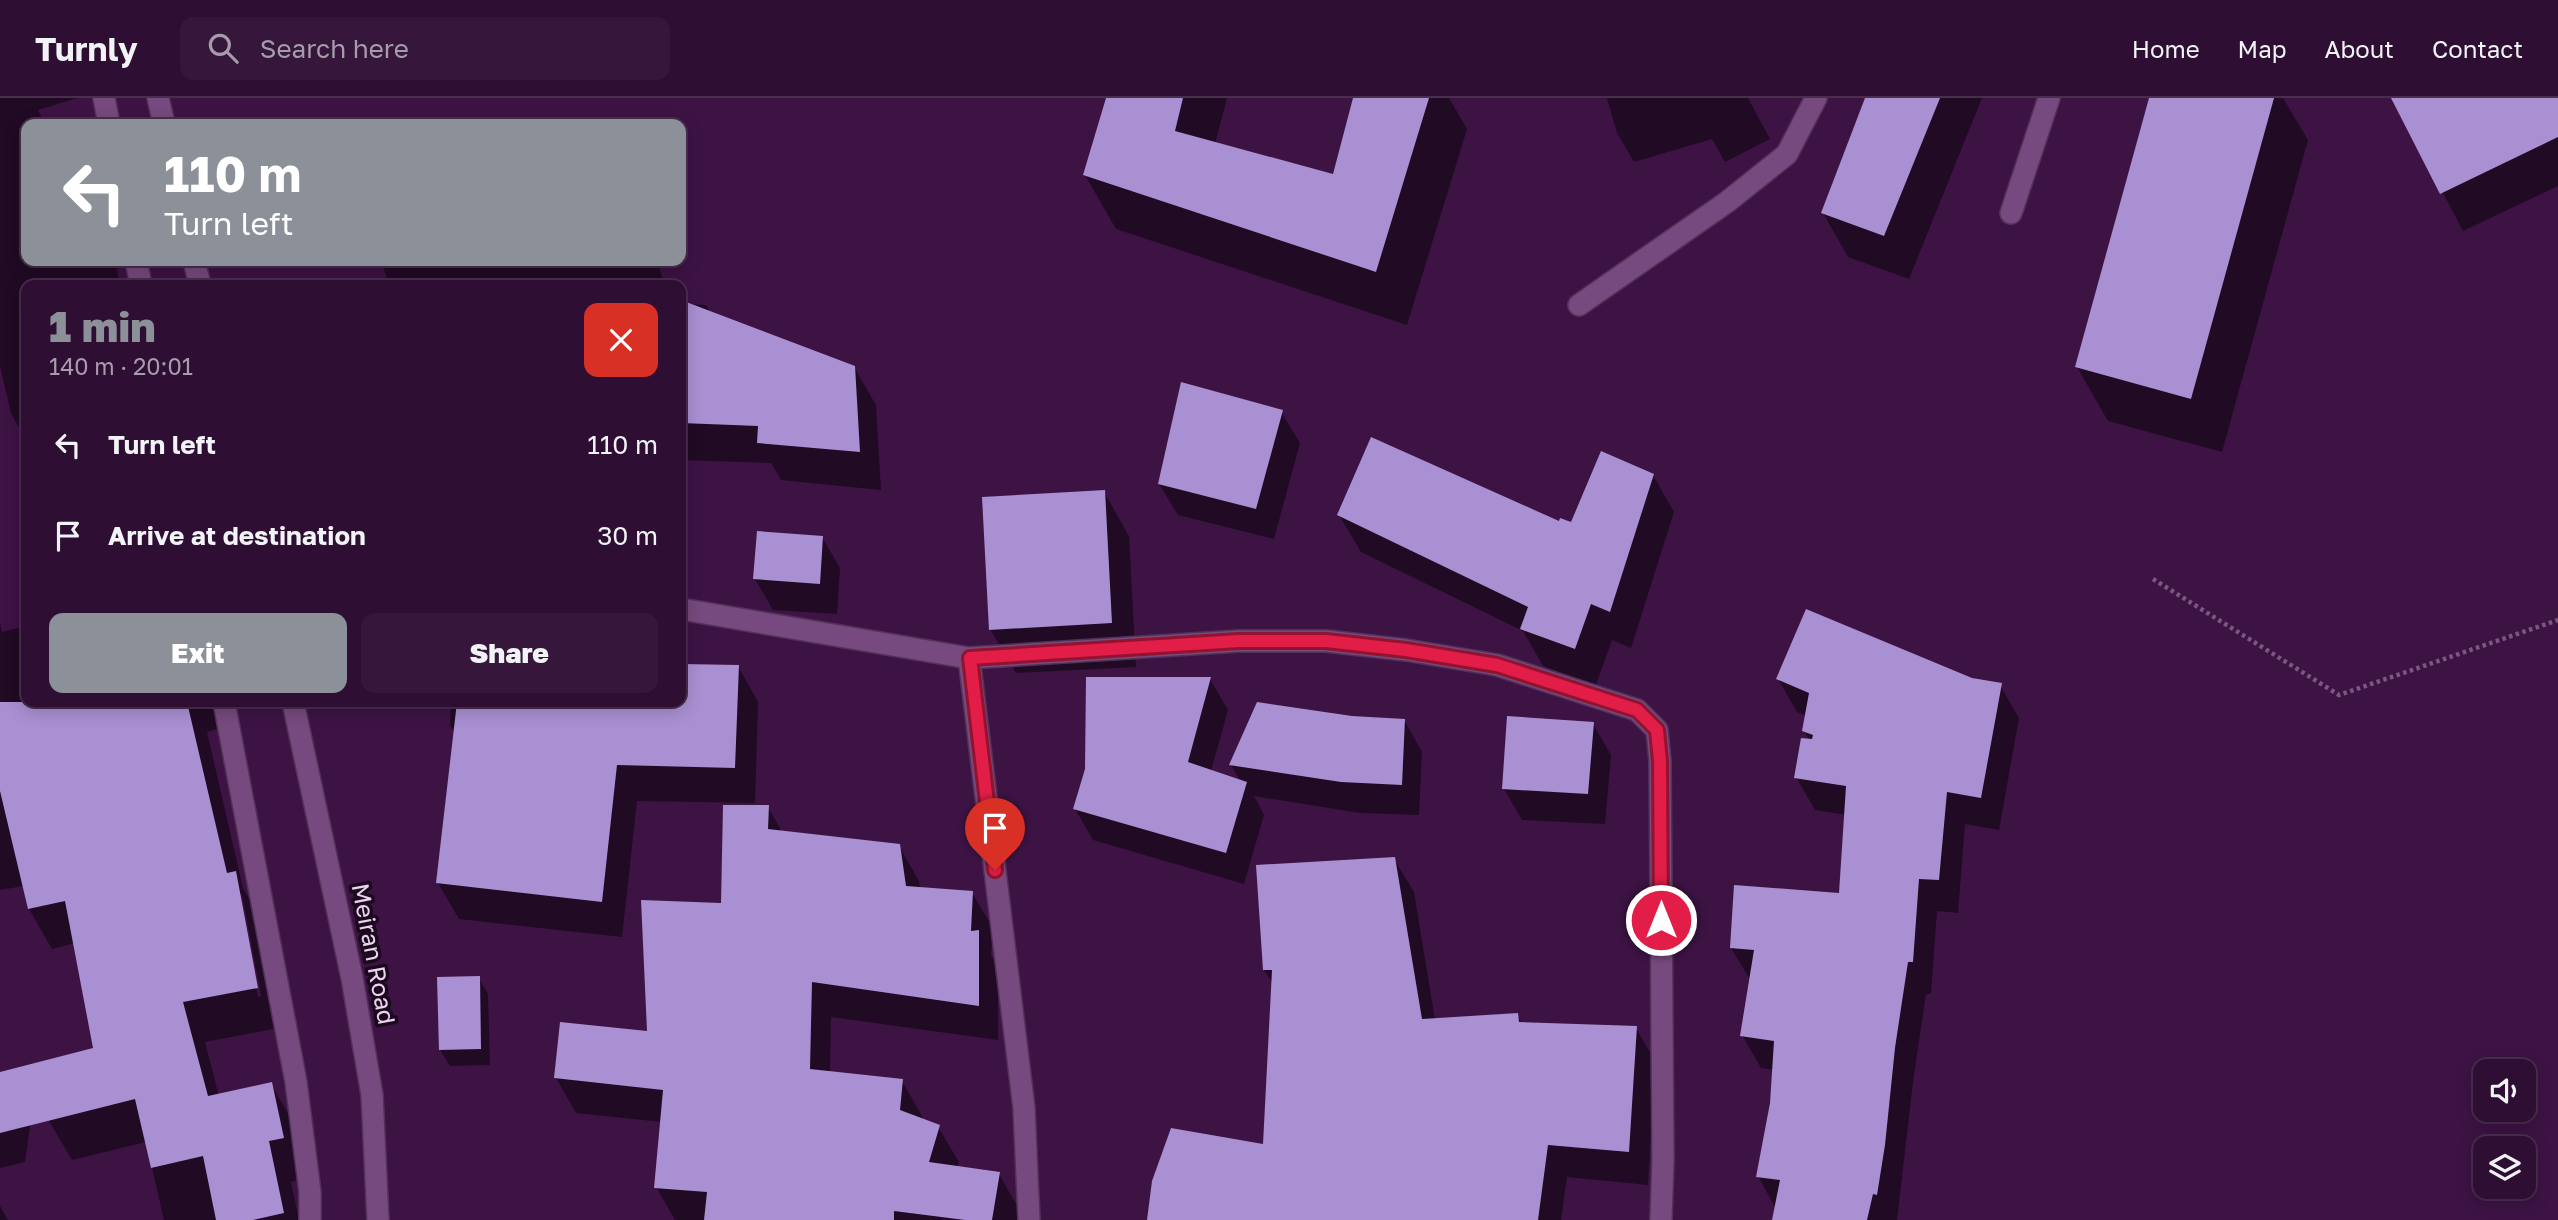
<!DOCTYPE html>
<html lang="en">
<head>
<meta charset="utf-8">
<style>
  :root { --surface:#2e0e33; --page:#36173b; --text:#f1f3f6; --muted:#a79cac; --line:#492e4e; --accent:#8c9099 }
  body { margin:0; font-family:"Golos Text",sans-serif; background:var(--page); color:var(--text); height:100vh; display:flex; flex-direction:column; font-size:26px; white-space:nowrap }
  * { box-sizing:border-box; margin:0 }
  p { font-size:23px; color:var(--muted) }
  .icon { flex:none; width:38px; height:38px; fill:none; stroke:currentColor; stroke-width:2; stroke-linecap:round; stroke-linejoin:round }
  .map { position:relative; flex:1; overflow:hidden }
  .side { position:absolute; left:21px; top:182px; width:665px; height:427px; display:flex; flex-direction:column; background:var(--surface); border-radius:14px; box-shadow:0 4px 18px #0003,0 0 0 2px var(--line) }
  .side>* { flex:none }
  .hud { position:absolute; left:21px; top:21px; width:665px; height:147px; border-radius:14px; box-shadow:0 4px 18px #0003,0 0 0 2px var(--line); background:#8c9099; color:#fff; overflow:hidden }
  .controls { position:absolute; left:2473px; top:961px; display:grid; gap:14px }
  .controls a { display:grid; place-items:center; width:63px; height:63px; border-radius:14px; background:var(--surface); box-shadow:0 4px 18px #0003,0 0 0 2px var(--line); font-size:35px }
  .pin { position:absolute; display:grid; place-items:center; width:60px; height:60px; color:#fff; margin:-72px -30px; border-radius:50% 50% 50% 0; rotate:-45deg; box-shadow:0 0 7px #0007 }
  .pin .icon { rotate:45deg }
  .me { position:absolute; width:77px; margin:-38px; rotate:0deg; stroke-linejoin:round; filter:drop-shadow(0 0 5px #0008) }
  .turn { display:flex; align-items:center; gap:24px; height:147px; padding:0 28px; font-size:32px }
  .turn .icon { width:91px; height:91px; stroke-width:2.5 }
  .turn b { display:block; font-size:49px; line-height:60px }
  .round { display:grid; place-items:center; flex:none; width:74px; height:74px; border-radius:14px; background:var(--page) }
  .headline { display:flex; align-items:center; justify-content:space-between; height:119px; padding:0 28px }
  h1 { font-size:42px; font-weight:800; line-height:52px; color:var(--accent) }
  .action { display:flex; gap:14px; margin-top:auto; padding:14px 28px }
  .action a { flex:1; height:80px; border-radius:14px; background:var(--accent); color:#fff; font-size:28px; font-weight:800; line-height:80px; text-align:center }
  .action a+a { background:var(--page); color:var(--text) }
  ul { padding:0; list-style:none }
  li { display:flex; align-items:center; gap:21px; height:91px; padding:0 28px }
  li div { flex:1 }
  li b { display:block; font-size:26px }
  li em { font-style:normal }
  header { display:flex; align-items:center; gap:42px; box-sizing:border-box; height:98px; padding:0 35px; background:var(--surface); border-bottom:2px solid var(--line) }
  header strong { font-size:33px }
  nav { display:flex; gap:38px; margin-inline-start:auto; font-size:24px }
  .search { width:490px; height:63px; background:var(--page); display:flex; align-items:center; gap:18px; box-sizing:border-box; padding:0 24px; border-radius:14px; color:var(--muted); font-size:26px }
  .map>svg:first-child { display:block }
  .shadow { fill:#0007; fill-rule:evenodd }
  .building { fill:#a990d2 }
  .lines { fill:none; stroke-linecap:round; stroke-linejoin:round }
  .minor-casing { stroke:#53325a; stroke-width:24 }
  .path { stroke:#7c5782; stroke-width:4.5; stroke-dasharray:3.5 3.5; stroke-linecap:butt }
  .minor { stroke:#764a7e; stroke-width:21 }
  .route-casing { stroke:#92132f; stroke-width:18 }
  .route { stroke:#e11d48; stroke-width:12 }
  .labels { text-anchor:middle; stroke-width:7; stroke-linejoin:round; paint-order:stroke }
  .street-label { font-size:24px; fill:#ecd2f0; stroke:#1b091e }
</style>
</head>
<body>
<header>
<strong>Turnly</strong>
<div class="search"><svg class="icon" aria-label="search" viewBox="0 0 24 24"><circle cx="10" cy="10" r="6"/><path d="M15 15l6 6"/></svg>Search here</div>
<nav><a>Home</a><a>Map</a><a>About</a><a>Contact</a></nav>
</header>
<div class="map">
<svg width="2558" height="1122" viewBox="0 0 2558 1122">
  <rect width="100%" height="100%" fill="#3d1344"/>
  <g class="shadow">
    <path d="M0 0H77L38 12 45 26H26V163H115L120 187H26V342L11 315 0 268Z"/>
    <path d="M1108 0H1227L1215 46 1334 79 1355 0H1449L1467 31 1407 227 1116 131 1085 77Z"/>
    <path d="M1607 0H1748L1770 41 1725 64 1712 41 1634 64 1617 35Z"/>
    <path d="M1867 0H1982L1909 181 1848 159 1823 115Z"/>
    <path d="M2151 0H2283L2308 42 2222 354 2108 323 2077 269Z"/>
    <path d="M2393 0H2558V88L2463 133Z"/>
    <path d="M382 163H658L664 187H388Z"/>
    <path d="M681 206 706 207 711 215 854 269 876 307 881 392 781 382 771 365 681 362Z"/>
    <path d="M1281 314 1300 345 1274 441 1178 417 1159 386Z"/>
    <path d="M1653 377 1674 414 1631 550 1612 542 1596 587 1543 568 1523 533 1361 454 1339 417 1572 426Z"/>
    <path d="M1104 394 1129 438 1136 569 1016 575 990 531Z"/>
    <path d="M822 439 840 470 837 516 773 512 755 481Z"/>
    <path d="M0 525 2 534 26 528V604H224L230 627 207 634 243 790 258 815 279 930 205 944 219 998 271 986 294 1026 306 1080 291 1084 299 1122H164L146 1044 72 1062 49 1023 95 952 75 845 52 851 29 811 24 788 0 792ZM237 792 242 797 261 898 258 899Z"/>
    <path d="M681 567 738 568 758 604 755 705 637 703 622 839 459 821 438 785 455 635 450 627 451 604H681Z"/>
    <path d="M1210 581 1228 612 1211 673 1241 684 1231 667 1352 620 1404 622 1422 654 1419 717 1360 715 1254 698 1264 717 1244 786 1093 742 1075 711Z"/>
    <path d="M1778 581 1971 582 2000 587 2019 620 1999 732 1965 726 1958 815 1937 813 1931 896H1926L1913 984 1897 1122H1774L1776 1111 1758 1078 1771 1005 1774 972 1761 970 1742 937 1751 883 1731 850 1840 797 1846 717 1815 712 1796 679 1810 643 1804 633 1807 618 1797 614Z"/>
    <path d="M1593 626 1611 657 1605 726 1522 722 1504 691Z"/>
    <path d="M768 709 782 734 899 748 919 783 920 791 972 795 993 830 991 857 998 869V942L831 919 830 975 902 983 922 1018V1022L938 1029 959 1064 957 1070 999 1076 1019 1111 1017 1122H675L656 1089 662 1024 576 1015 556 980 649 935 723 807Z"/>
    <path d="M1394 761 1414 794 1435 922 1517 917 1522 925 1636 930 1655 963 1648 1087 1567 1079 1561 1122H1149L1265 1048 1273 886 1264 872Z"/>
    <path d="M479 880 488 896 490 967 450 968 440 952Z"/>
    <path d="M0 977 33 1007 25 1064 0 1070Z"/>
    <path d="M0 1108 8 1122H0Z"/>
  </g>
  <g class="building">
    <path d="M1106 0H1183L1175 33 1333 76 1353 0H1429L1376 174 1083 77Z"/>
    <path d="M1865 0H1940L1884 138 1821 115Z"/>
    <path d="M2149 0H2274L2191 301 2075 269Z"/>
    <path d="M2391 0H2558V39L2440 96Z"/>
    <path d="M681 202 855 268 860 354 757 345 758 328 681 325Z"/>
    <path d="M1181 284 1283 312 1256 411 1158 386Z"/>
    <path d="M1371 339 1559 423 1560 420 1571 424 1601 353 1654 376 1610 514 1591 506 1575 551 1520 531 1528 509 1337 417Z"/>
    <path d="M1105 392 1112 525 989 532 982 399Z"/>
    <path d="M757 433 823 438 820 486 753 481Z"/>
    <path d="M1806 511 1972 580 2002 585 1981 700 1947 694 1939 782 1919 781 1913 864H1908L1895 950 1885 1047 1877 1097 1873 1096 1867 1122H1772L1780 1082 1756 1079 1770 1005 1774 943 1740 938 1754 852 1730 850 1734 787 1839 795 1846 688 1794 680 1801 640 1812 641 1813 637 1802 633 1809 595 1776 581Z"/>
    <path d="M681 566 739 567 735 670 617 667 602 804 436 785 457 604H681Z"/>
    <path d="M1086 579H1211L1188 664 1247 684 1226 755 1073 711 1085 671Z"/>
    <path d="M0 604H187L227 775 236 773 258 890 183 904 208 998 272 984 284 1040 269 1043 284 1115 253 1122H216L203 1058 151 1070 135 1001 0 1035V974L93 950 65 803 28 811 0 693Z"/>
    <path d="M1257 604 1352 618 1405 621 1402 687 1341 684 1229 667Z"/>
    <path d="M1507 618 1594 624 1588 696 1502 691Z"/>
    <path d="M723 707H769L768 731 900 746 906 788 973 793 971 833 979 832V908L812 884 810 971 903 981 900 1012 940 1027 929 1064 1000 1074 992 1122H965L894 1113V1122H704L707 1094 654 1090 663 992 554 980 560 924 647 933 641 802 721 805Z"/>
    <path d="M1395 759 1422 921 1518 915 1519 924 1637 928 1629 1054 1548 1047 1538 1122H1147L1152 1083 1171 1030 1263 1046 1272 872H1263L1256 767Z"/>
    <path d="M480 878 481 951 439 952 437 879Z"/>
  </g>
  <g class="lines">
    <defs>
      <g id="minor">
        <path d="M104 0 109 26"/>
        <path d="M158 0 164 26"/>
        <path d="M2011 115 2049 0"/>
        <path d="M136 163 141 187"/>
        <path d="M194 163 200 187"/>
        <path d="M1579 207 1727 104 1787 56 1816 0"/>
        <path d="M681 511 969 560 1239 543H1326L1406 552 1497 567 1637 612 1657 632 1660 663 1663 1061 1661 1122"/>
        <path d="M969 560 1024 1010 1029 1122"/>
        <path d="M224 604 296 984 310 1094V1122"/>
        <path d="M293 604 352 880 372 997 378 1122"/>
      </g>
    </defs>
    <use href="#minor" class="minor-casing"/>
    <path class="path" d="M2153 481 2339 597 2558 522"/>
    <use href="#minor" class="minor"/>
  </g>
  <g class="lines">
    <defs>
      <path id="route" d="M995 772 970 560 1239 543H1326L1406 552 1497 567 1637 612 1657 632 1660 663 1661 822"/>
    </defs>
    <use href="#route" class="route-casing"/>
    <use href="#route" class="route"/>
  </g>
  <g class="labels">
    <g class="street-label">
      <text transform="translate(373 856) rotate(79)" y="8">Meiran Road</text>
    </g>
  </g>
</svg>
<div class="controls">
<a><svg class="icon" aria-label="sound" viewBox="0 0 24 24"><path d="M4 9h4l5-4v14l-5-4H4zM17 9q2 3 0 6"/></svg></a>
<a><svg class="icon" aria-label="layers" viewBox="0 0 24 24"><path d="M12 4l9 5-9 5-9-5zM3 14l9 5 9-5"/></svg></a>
</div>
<div class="pin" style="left:995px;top:772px;background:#d93025"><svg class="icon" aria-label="arrive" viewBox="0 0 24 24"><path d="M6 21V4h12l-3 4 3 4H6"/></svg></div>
<svg class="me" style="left:1661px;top:822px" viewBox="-20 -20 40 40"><circle r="17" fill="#e11d48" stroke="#fff" stroke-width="3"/><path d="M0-11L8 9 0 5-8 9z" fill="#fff"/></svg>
<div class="hud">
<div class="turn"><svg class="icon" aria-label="left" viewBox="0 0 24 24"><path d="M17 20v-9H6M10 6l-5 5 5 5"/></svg><div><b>110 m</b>Turn left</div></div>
</div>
<section class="side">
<div class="headline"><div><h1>1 min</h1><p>140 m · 20:01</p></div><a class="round" style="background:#d93025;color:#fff"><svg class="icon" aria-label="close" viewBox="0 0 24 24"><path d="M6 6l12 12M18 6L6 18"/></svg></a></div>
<ul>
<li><svg class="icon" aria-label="left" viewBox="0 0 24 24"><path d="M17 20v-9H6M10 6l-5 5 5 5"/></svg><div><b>Turn left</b></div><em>110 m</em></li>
<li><svg class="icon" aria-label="arrive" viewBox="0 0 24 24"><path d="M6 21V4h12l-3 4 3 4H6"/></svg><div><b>Arrive at destination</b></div><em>30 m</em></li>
</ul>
<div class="action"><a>Exit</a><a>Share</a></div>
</section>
</div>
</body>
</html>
